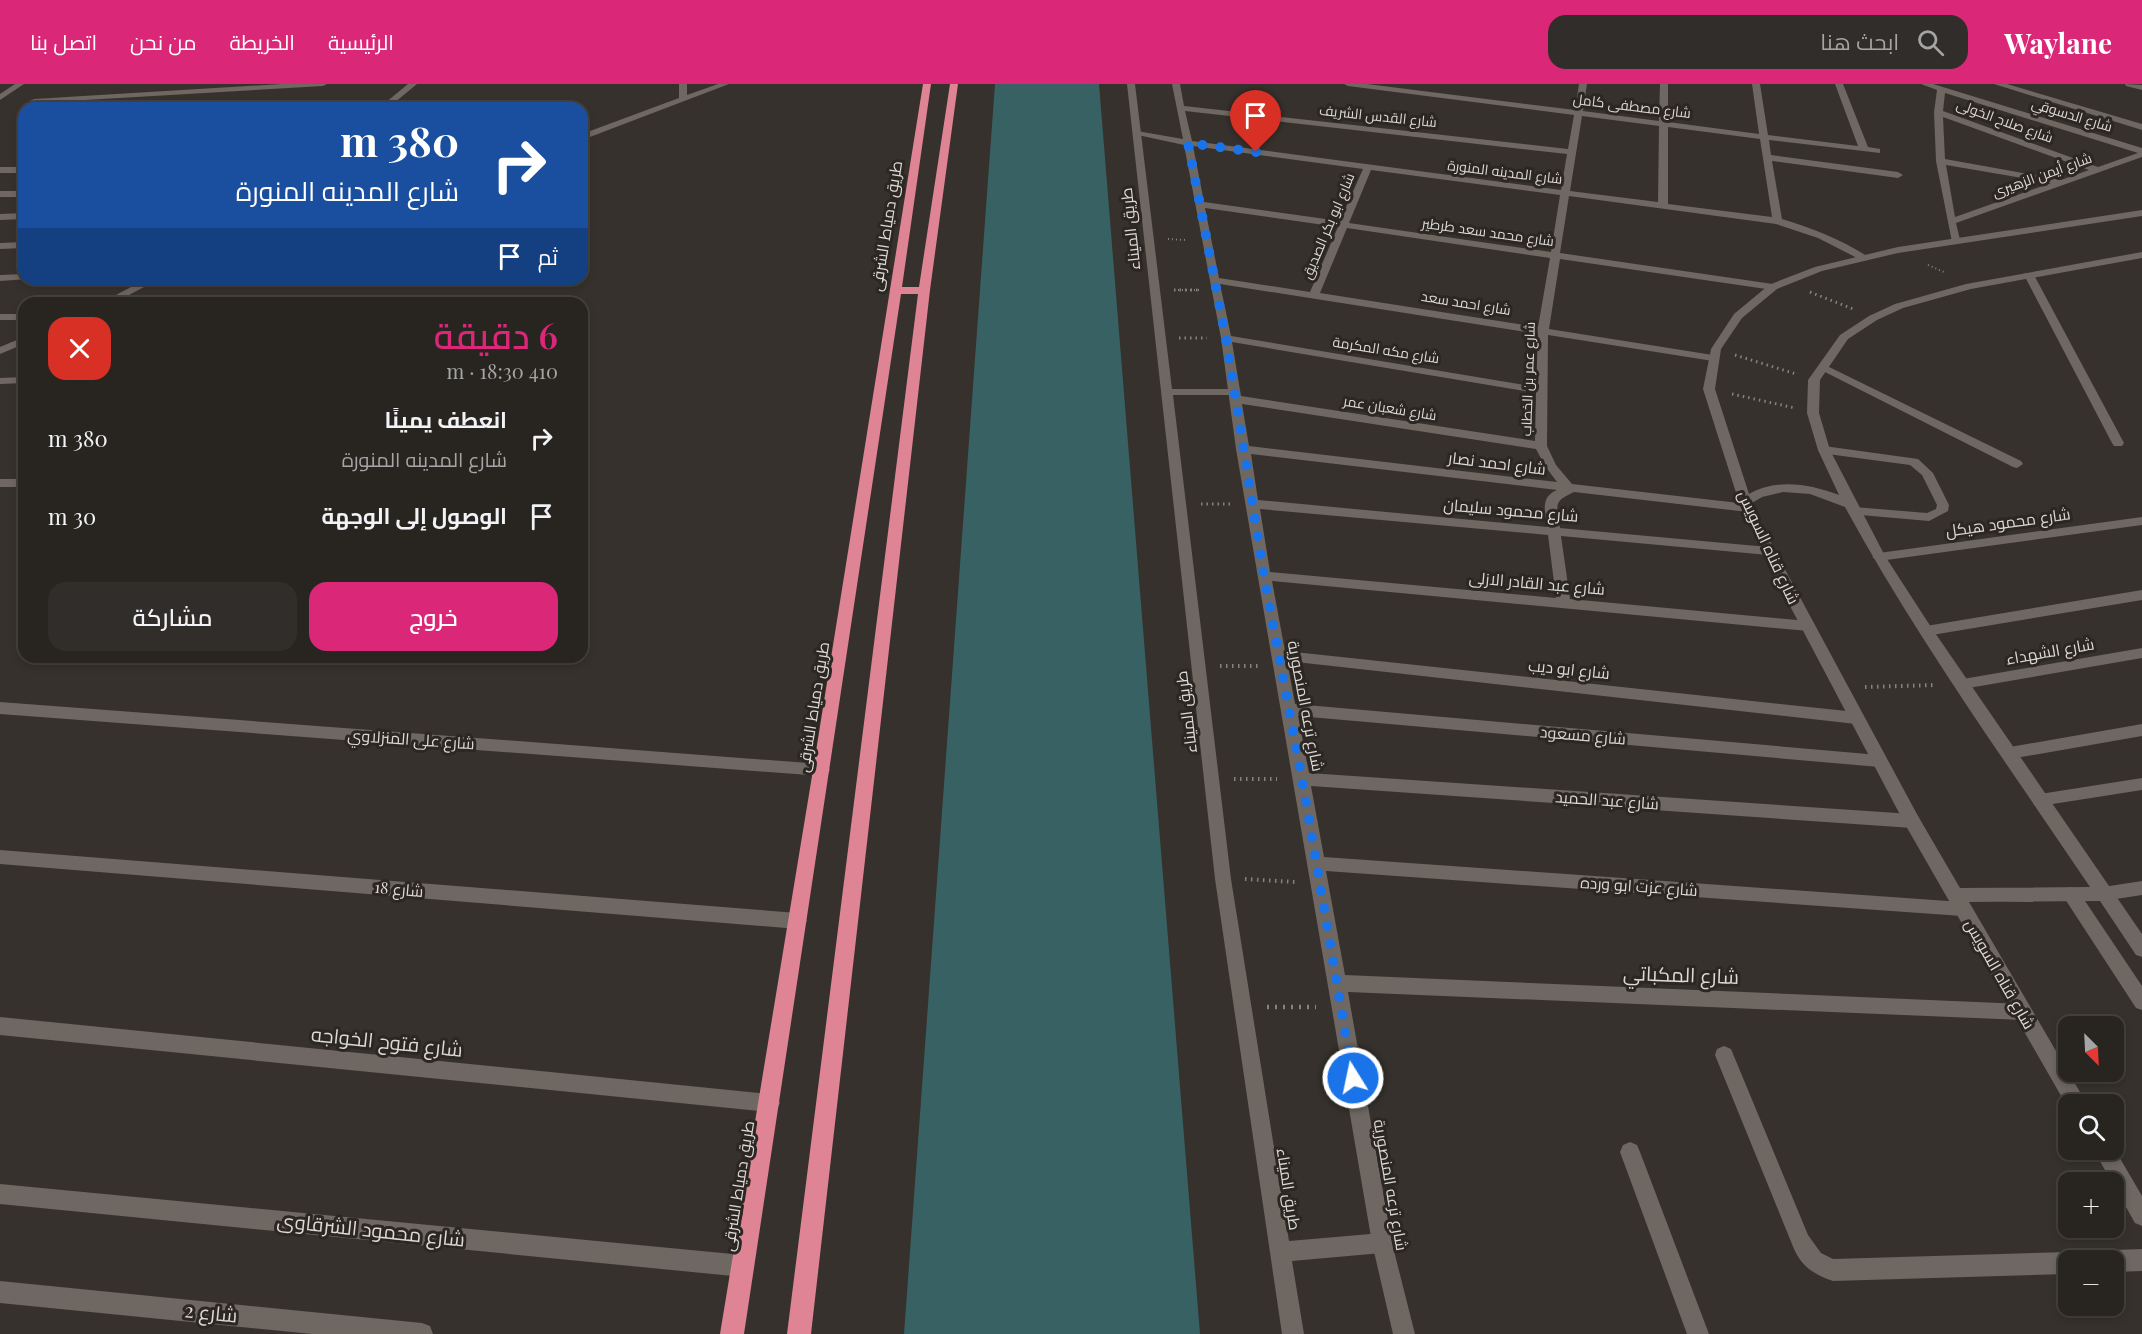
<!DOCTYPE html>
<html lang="ar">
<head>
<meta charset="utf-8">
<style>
  :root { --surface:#282521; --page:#302d2a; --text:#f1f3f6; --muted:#a5a5a5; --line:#44423f; --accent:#db2777 }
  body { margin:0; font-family:"Playfair Display",Cairo,serif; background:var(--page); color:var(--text); direction:rtl; height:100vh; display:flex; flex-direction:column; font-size:22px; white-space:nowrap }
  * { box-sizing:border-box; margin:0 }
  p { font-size:20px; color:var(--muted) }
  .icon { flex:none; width:33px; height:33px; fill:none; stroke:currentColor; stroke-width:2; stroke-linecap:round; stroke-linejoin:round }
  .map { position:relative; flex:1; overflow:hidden; direction:ltr }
  .panel { position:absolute; left:18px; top:213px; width:570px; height:366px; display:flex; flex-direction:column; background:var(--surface); border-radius:18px; box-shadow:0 3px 9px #0003,0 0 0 2px var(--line); direction:rtl }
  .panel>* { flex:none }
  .top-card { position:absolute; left:18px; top:18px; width:570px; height:183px; border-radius:18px; box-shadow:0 3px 9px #0003,0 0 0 2px var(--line); direction:rtl; background:#1a4fa0; color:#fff; overflow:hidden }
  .needle { width:39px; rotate:156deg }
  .fabs { position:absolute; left:2058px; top:932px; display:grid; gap:12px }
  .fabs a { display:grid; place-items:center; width:66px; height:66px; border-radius:12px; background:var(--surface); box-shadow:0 3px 9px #0003,0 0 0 2px var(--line); font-size:30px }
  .pin { position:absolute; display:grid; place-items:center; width:51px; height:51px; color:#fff; margin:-62px -26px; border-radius:50% 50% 50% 0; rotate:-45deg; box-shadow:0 0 6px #0007 }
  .pin .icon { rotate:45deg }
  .me { position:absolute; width:66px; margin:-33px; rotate:350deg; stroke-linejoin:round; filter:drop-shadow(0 0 4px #0008) }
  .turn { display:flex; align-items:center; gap:21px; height:126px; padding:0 30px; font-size:27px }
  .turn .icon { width:78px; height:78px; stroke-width:2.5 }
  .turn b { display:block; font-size:42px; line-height:51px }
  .then { display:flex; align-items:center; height:57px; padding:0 30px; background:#0003; gap:12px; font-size:22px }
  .round { display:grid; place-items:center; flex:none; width:63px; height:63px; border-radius:18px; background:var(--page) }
  .head { display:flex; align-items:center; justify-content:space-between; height:102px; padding:0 30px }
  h1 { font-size:36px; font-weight:600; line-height:45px; color:var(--accent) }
  .button { display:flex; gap:12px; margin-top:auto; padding:12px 30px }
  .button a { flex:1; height:69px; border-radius:18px; background:var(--accent); color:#fff; font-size:24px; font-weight:600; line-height:69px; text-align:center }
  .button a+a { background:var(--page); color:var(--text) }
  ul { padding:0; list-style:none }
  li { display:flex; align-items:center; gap:18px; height:78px; padding:0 30px }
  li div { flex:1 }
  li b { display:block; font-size:22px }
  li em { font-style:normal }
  header { display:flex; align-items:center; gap:36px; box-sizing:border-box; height:84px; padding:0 30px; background:var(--accent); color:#fff }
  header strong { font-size:28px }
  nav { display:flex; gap:33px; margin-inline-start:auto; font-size:21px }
  .search { width:420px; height:54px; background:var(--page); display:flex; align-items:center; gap:15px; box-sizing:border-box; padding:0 21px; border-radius:18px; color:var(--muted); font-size:22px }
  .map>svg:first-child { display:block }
  .water { fill:#386164 }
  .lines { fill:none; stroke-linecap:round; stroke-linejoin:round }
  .path-far3 { stroke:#86827e; stroke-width:2; stroke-dasharray:1 3; stroke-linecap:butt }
  .path-far2 { stroke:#86827e; stroke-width:3; stroke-dasharray:1.5 4; stroke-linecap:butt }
  .path-far1 { stroke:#86827e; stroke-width:4; stroke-dasharray:1.5 4.5; stroke-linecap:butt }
  .path { stroke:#86827e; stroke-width:4.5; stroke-dasharray:2 6; stroke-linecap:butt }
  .service { fill:#6e6762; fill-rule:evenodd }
  .minor { fill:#6e6762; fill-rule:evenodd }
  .tertiary { fill:#6e6762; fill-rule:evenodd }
  .secondary { fill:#6e6762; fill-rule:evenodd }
  .trunk { fill:#df8494; fill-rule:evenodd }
  .route { stroke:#1a73e8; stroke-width:10; stroke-dasharray:0 18 }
  .labels { text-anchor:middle; stroke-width:6; stroke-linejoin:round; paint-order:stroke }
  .far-street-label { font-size:14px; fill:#dcd9d6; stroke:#2c2722 }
  .street-label { font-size:16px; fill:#dcd9d6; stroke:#2c2722 }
  .near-street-label { font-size:20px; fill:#dcd9d6; stroke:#2c2722 }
</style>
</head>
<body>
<header>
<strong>Waylane</strong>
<div class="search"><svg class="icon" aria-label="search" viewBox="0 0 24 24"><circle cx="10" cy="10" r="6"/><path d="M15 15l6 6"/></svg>ابحث هنا</div>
<nav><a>الرئيسية</a><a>الخريطة</a><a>من نحن</a><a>اتصل بنا</a></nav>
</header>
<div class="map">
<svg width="2142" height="1250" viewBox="0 0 2142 1250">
  <rect width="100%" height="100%" fill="#36312c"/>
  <path class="water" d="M995 0H1099L1200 1250H904Z"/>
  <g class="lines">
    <g class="path-far3">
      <path d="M1168 155 1187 156"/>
      <path d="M1928 181 1946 189"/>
      <path d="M1174 206H1199"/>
    </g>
    <g class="path-far2">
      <path d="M1174 206H1199"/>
      <path d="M1810 208 1853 225"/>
      <path d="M1179 254H1207"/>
      <path d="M1735 271 1796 290"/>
      <path d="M1732 310 1795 324"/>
      <path d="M1201 420H1233"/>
    </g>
    <g class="path-far1">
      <path d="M1220 582H1258"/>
      <path d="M1865 603 1936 601"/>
      <path d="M1234 695H1277"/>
      <path d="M1245 795 1295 798"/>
    </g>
    <path class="path" d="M1267 923H1316"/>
    <g class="service">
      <path d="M1824 362 1918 375 1933 389 1949 421 1948 427 1929 437 1849 430 1848 427 1849 424 1854 423 1927 429 1936 425 1937 421 1922 391 1910 381 1820 369 1818 366Z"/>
      <path d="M2071 803 2077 805 2142 902V926L2136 924 2065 815 2062 810 2065 805Z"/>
      <path d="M1724 962 1731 965 1808 1151 1821 1169 1833 1175 2068 1168 2075 1172 2077 1176H2068V1190L1833 1197C1815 1191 1802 1183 1794 1165L1715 971 1717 965Z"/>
      <path d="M1630 1058 1637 1061 1640 1068 1709 1250H1687L1620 1068 1623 1061Z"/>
      <path d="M2142 1165V1187L2114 1188V1176H2104L2107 1170 2114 1166Z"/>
    </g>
    <g class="minor">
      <path d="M15 0H24L0 16V10Z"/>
      <path d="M282 0H327L323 2 34 19 30 17 34 15Z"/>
      <path d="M679 0H687V11L718 0H729L582 56V50L679 14Z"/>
      <path d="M1172 0H1180L1184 22 1568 65 1574 31 1348 2 1344 0H1367L1575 26 1579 0H1587L1583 27 1659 37 1660 0H1668V38L1759 50 1752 0H1760L1768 51 1858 62 1835 0H1843L1868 63 1880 65V69L1769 56 1771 71 1898 88 1903 91 1898 94 1772 77 1782 135C1812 144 1840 155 1867 172V176L1863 177 1818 154 1776 140 1569 112 1560 169 1773 200 1778 203 1773 206 1560 175 1549 245 1713 271 1719 274 1713 277 1548 251 1547 362 1556 381 1572 400 1748 420 1754 424 1748 428 1574 408C1552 418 1557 421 1560 444L1768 463 1775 467 1768 471 1561 452 1570 515 1808 537 1813 538 1815 542 1813 546 1808 547 1272 497 1285 567 1856 628 1861 630 1864 634 1861 638 1856 640 1287 577 1295 620 1879 671 1885 673 1887 677 1885 681 1879 683 1298 632 1309 689 1912 730 1918 732 1920 737 1918 742 1912 744 1311 702 1324 773 1962 818 1968 820 1971 825 1968 830 1962 832 1326 787 1345 891 2023 920 2029 922 2032 928 2029 934 2023 936 1348 908 1392 1159 1415 1250H1393L1372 1159 1236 365 1221 254 1184 61 1133 50 1137 47 1183 55ZM1185 27 1567 70 1561 106 1192 57ZM1582 32 1659 42 1658 118 1570 107ZM1668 43 1760 55 1772 133 1668 120ZM1193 62 1363 85 1340 137 1204 118ZM1371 86 1560 111 1551 168 1349 139ZM1205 124 1338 143 1310 208 1219 194ZM1347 144 1550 174 1538 243 1320 209ZM1220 200 1538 250 1536 303 1231 252ZM1232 258 1536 309 1535 357 1241 312ZM1242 320 1536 365 1545 382 1557 398 1249 362ZM1251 370 1557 406C1540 413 1545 427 1547 443L1258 416ZM1260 425 1548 451 1556 514 1270 488Z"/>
      <path d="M1921 0H1933L2142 64V73L1956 139 1960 156 1952 158 1936 77 1934 28 1937 6ZM1945 9 2138 69 2098 83 1943 27ZM1943 33 2089 86 2061 96 1945 75ZM1946 81 2051 99 1955 133Z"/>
      <path d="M1994 0H2007L2142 40V46Z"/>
      <path d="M2125 0 2142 1V6L2126 2Z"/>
      <rect x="0" y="83" width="24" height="6"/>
      <rect x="0" y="107" width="24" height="6"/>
      <path d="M24 129V135L0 136V130Z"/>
      <path d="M24 158V164L0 165V159Z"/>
      <path d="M2025 189 2034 191 2124 359 2122 362H2114L2112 359 2024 191Z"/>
      <path d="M24 190V195H28L0 197V191Z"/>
      <rect x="0" y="230" width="24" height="6"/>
      <path d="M1823 280 2021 377 2023 380 2017 384 2013 383 1819 285 1817 283Z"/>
      <path d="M24 293V299L0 300V294Z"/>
      <rect x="0" y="395" width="24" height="8"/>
      <path d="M2142 433V441L1879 477 1872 473 1879 469Z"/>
      <path d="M2142 506V516L1926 552 1919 547 1926 542Z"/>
      <path d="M2142 564V574L1963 605 1958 604 1956 600 1958 596 1963 595Z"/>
      <path d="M0 618 822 680 828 682 830 686 828 690 822 692 0 630Z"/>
      <path d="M2142 640V652L2010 675 2005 673 2002 669 2005 665 2010 663Z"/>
      <path d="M2142 694V706L2040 722 2034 721 2032 716 2034 711 2040 710Z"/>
      <path d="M0 766 798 829 804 832 807 837 804 842 798 845 0 780Z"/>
      <path d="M2142 797V811L2103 817 2097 815 2094 810 2097 805 2103 803Z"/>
      <path d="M0 933 770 1010 777 1012 780 1019 777 1026 770 1028 0 951Z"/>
      <path d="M0 1100 743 1171 750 1175 754 1182 750 1189 743 1193 0 1120Z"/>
      <path d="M0 1197 422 1239 430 1242 433 1250H312L0 1219Z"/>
    </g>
    <g class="tertiary">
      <path d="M408 0H417L388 24H379Z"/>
      <path d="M1127 0H1135L1172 305H1234L1240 308 1234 311H1173L1231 795 1289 1157 1382 1149 1389 1152 1392 1159 1389 1166 1382 1169 1292 1177 1304 1250H1282L1215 795Z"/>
      <path d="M146 195H159L114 219H101Z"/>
      <path d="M24 253V260L0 270V263Z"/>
    </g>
    <g class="secondary">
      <path d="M2142 126V132L1898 169 1822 187 1777 205 1742 234 1721 265 1715 305 1749 410C1777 394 1810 400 1839 411L1818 366 1807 329 1808 296 1840 251 1869 232 1895 220 1966 200 2142 168V174L1971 205 1903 224 1877 236 1848 255 1820 296 1819 329 1830 366 1885 472 1931 543 2142 850V873L2136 871 2100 817 1969 818 2087 1020H2068V1024L1906 742 1761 467 1739 418 1703 305 1711 265 1734 230 1769 201 1781 196 1815 183 1898 163ZM1783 408 1810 410 1845 423C1917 555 2006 678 2090 803L1960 804 1918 732 1775 467 1752 419 1762 413Z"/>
      <path d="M2114 1064 2142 1112V1142L2135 1139 2093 1065Z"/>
    </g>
    <path class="trunk" d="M923 0H931L902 203H919L950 0H958L930 206 811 1250H787L918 210H901L744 1250H720L813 686Z"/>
  </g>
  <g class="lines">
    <path class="route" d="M1256 68 1188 59 1226 255 1264 492 1302 695 1353 994"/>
  </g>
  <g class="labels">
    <g class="far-street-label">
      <text transform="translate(1632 22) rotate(7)" y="5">شارع مصطفى كامل</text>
      <text transform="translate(2072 31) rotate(17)" y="5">شارع الدسوقي</text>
      <text transform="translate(1378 32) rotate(6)" y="5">شارع القدس الشريف</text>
      <text transform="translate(2005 37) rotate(20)" y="5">شارع صلاح الخولى</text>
      <text transform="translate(1505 88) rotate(7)" y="5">شارع المدينه المنورة</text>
      <text transform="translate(2042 91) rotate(-20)" y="5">شارع أيمن الزهيرى</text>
      <text transform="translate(1328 142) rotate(-67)" y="5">شارع ابو بكر الصديق</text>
      <text transform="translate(1488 148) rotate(8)" y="5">شارع محمد سعد طرطير</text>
      <text transform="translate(1466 219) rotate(9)" y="5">شارع احمد سعد</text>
      <text transform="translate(1386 266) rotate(9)" y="5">شارع مكه المكرمة</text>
      <text transform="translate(1528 295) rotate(-88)" y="5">شارع عمر بن الخطاب</text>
      <text transform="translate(1390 324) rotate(9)" y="5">شارع شعبان عمر</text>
    </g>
    <g class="street-label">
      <text transform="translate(886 142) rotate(-81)" y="6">طريق دمياط الشرقى</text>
      <text transform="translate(1130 145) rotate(-96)" y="6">طريق الميناء</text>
      <text transform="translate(1497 379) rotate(7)" y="6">شارع احمد نصار</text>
      <text transform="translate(1511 426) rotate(5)" y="6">شارع محمود سليمان</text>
      <text transform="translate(2008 438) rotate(-8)" y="6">شارع محمود هيكل</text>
      <text transform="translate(1769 463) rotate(65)" y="6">شارع قناه السويس</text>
      <text transform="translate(1537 499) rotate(5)" y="6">شارع عبد القادر الازلى</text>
      <text transform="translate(2050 567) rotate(-10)" y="6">شارع الشهداء</text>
      <text transform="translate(1569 585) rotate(6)" y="6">شارع ابو ديب</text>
      <text transform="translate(1306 622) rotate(79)" y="6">شارع ترعه المنصورية</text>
      <text transform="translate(813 623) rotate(-81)" y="6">طريق دمياط الشرقى</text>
      <text transform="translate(1186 628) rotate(-97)" y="6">طريق الميناء</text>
      <text transform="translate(1583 651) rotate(5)" y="6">شارع مسعود</text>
      <text transform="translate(411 655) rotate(4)" y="6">شارع على المنزلاوي</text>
      <text transform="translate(1607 716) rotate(4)" y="6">شارع عبد الحميد</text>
      <text transform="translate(1639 802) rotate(4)" y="6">شارع عزت ابو ورده</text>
      <text transform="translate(399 805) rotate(5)" y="6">شارع 18</text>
      <text transform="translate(2000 890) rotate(60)" y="6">شارع قناه السويس</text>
      <text transform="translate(1391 1101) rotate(80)" y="6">شارع ترعه المنصورية</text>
      <text transform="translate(738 1102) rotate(-81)" y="6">طريق دمياط الشرقى</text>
      <text transform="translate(1289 1105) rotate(81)" y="6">طريق الميناء</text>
    </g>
    <g class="near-street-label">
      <text transform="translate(1681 891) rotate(2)" y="7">شارع المكباتي</text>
      <text transform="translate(387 958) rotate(6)" y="7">شارع فتوح الخواجه</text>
      <text transform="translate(371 1146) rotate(6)" y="7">شارع محمود الشرقاوى</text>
      <text transform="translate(211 1229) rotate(6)" y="7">شارع 2</text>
    </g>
  </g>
</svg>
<div class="fabs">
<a><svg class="needle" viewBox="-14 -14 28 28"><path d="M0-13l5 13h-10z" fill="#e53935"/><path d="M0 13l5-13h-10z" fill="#a5a5a5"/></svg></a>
<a><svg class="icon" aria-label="search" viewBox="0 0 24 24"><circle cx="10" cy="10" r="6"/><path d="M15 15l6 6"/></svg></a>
<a>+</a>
<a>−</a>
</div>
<div class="pin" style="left:1256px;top:68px;background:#d93025"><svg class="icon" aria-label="arrive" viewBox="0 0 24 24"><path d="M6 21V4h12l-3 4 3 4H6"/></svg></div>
<svg class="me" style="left:1353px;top:994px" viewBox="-20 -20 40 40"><circle r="17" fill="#1a73e8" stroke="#fff" stroke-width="3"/><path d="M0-11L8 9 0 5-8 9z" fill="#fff"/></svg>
<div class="top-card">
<div class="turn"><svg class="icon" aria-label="right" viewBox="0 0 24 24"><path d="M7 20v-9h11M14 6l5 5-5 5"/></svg><div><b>380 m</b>شارع المدينه المنورة</div></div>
<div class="then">ثم<svg class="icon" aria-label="arrive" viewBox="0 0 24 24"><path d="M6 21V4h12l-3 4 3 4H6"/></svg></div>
</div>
<section class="panel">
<div class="head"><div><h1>6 دقيقة</h1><p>410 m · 18:30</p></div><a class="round" style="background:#d93025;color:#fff"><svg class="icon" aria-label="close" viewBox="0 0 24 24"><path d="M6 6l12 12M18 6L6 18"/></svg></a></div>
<ul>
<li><svg class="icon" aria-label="right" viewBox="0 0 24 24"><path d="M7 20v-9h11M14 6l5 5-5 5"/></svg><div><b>انعطف يمينًا</b><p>شارع المدينه المنورة</p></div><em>380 m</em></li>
<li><svg class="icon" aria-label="arrive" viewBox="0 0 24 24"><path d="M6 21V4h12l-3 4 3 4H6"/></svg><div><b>الوصول إلى الوجهة</b></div><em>30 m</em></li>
</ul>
<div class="button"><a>خروج</a><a>مشاركة</a></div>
</section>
</div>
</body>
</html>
